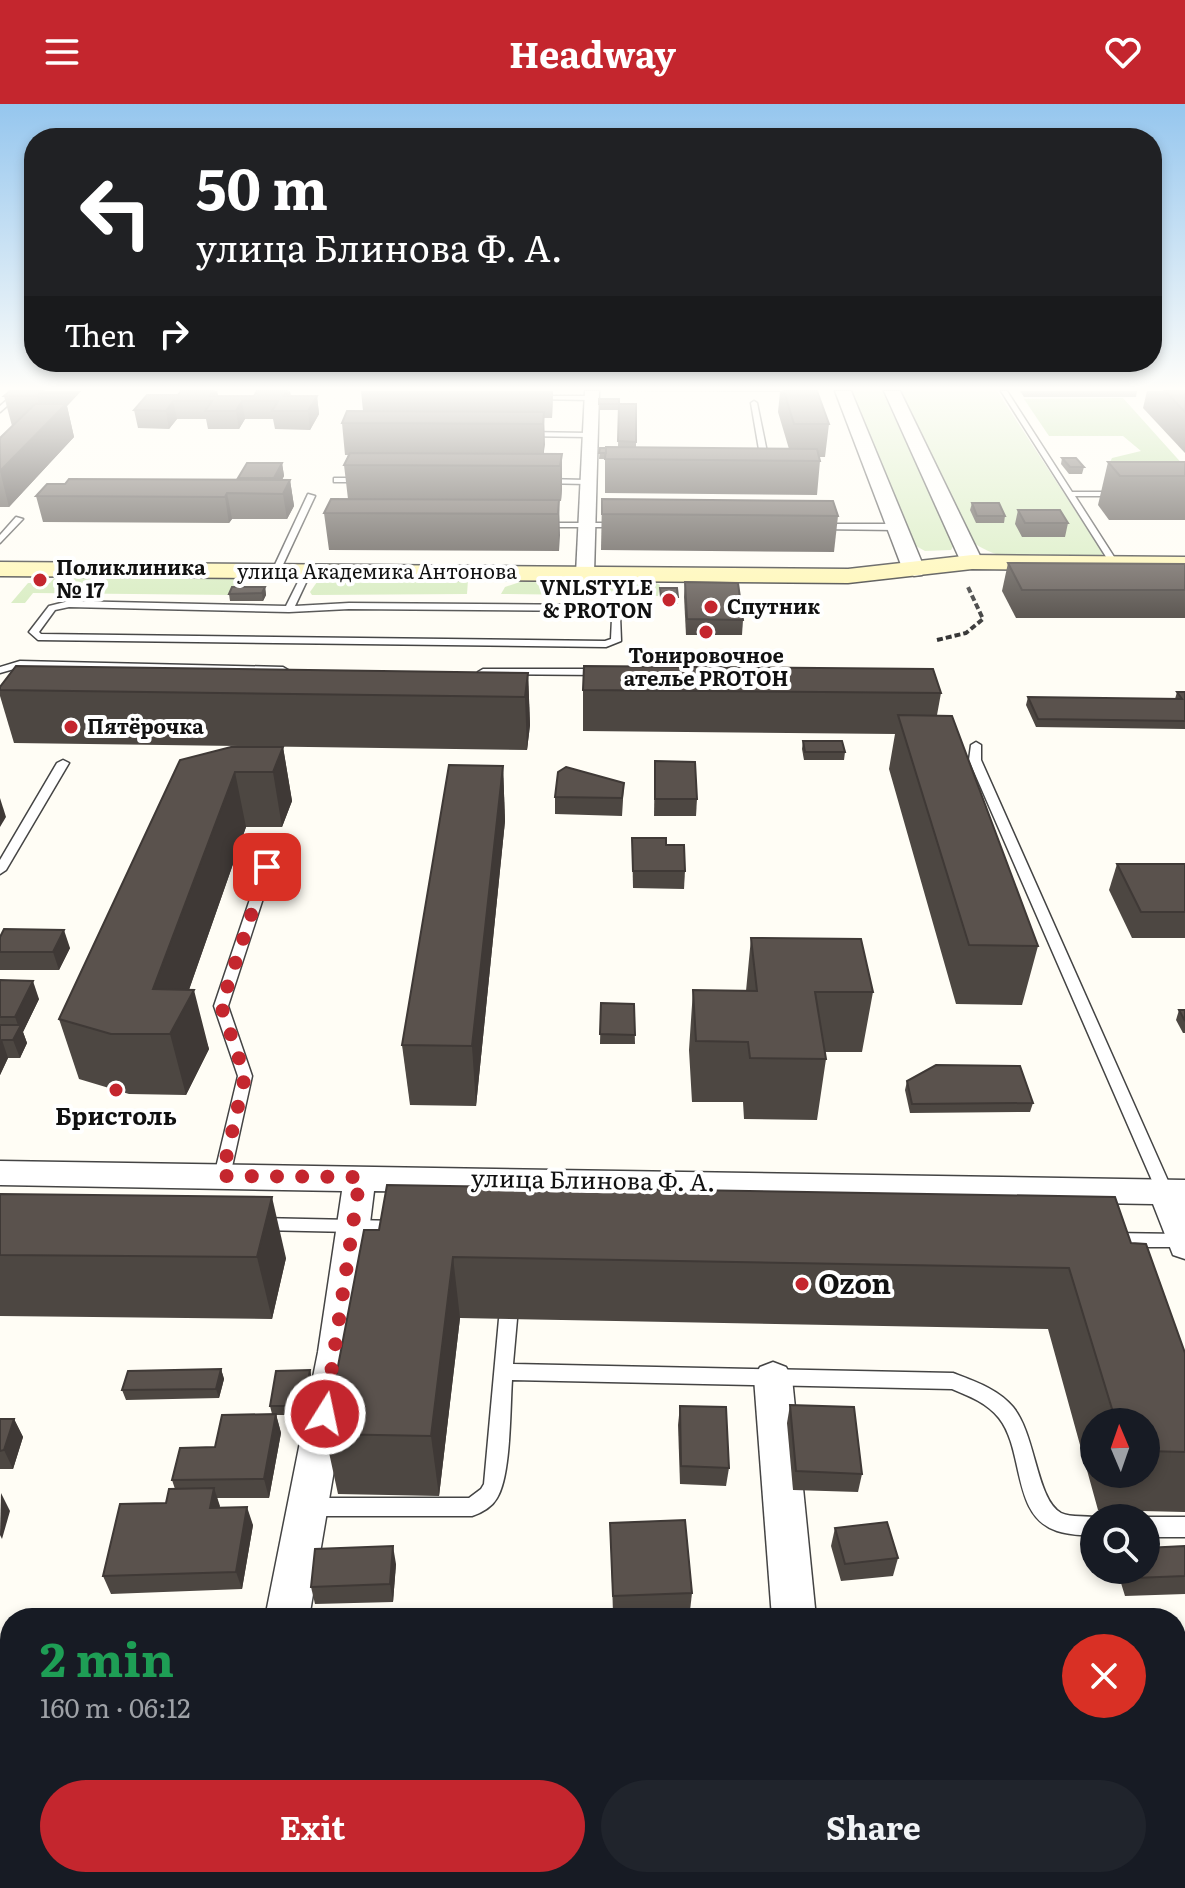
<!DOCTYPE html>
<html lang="en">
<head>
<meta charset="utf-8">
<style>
  :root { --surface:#171b24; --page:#20242c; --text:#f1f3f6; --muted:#9ea1a6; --accent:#c4262e }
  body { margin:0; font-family:Literata,serif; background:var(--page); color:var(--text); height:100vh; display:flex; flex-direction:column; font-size:30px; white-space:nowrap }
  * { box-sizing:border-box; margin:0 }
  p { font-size:26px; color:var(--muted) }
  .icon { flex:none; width:44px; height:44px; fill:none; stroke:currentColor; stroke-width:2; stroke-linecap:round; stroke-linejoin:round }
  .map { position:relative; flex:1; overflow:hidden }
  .drawer { position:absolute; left:0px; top:1504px; width:1186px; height:280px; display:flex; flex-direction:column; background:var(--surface); border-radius:32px 32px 0 0; box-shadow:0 4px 12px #0003 }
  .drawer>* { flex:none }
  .banner { position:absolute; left:24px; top:24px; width:1138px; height:244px; border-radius:32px; box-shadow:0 4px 12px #0003; background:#202124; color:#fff; overflow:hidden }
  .needle { width:52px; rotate:358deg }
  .buttons { position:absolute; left:1080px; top:1304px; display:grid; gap:16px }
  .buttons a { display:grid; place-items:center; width:80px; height:80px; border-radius:50%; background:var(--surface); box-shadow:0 4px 12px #0003; font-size:40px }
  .pin { position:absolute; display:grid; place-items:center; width:68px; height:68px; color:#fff; margin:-34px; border-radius:16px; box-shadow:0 4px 12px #0006 }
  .me { position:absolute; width:88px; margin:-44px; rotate:10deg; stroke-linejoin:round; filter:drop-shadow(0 0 6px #0008) }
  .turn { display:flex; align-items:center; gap:28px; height:168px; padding:0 40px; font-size:36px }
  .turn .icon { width:104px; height:104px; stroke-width:2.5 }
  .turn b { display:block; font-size:56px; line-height:68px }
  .then { display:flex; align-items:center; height:76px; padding:0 40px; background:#0003; gap:16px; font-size:30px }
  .round { display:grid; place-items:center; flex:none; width:84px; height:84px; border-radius:42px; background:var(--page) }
  .overview { display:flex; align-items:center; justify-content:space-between; height:136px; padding:0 40px }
  h1 { font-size:48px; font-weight:700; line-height:60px; color:#1e9e55 }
  .button { display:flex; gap:16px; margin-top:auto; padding:16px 40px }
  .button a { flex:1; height:92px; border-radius:48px; background:var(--accent); color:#fff; font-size:32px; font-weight:700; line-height:92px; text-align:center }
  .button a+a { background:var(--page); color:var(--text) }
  header { display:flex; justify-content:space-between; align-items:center; height:104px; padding:0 40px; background:var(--accent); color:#fff; font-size:36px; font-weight:700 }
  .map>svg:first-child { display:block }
  .green { fill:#d5ebbd }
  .forest { fill:#b9dc9c }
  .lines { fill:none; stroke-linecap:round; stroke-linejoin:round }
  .service-casing { stroke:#444; stroke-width:3 }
  .minor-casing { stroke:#444; stroke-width:3 }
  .tertiary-casing { stroke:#444; stroke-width:3 }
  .secondary-casing { stroke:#333; stroke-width:3 }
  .path { stroke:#333; stroke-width:4; stroke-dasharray:6 3; stroke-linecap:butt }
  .service { fill:#fff; fill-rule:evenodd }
  .minor { fill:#fff; fill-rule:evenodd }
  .tertiary { fill:#fff; fill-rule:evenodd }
  .secondary { fill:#fff6b0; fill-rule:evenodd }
  .wall { fill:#4d4742; fill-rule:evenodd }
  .shaded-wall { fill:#3f3936 }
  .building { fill:#5a524d; stroke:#3f3936; stroke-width:2 }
  .route { stroke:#c4262e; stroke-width:14; stroke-dasharray:0 25.2 }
  .poi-dot { fill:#c4262e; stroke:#fff; stroke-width:3 }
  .labels { text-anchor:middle; stroke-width:8; stroke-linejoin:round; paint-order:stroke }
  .far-poi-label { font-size:20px; font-weight:bold; fill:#111; stroke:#fff; text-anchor:start }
  .far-street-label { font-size:20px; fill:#111; stroke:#fff }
  .poi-label { font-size:24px; font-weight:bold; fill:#111; stroke:#fff }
  .street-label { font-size:24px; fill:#111; stroke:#fff }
  .near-poi-label { font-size:28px; font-weight:bold; fill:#111; stroke:#fff; text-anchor:start }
</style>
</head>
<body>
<header><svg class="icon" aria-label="menu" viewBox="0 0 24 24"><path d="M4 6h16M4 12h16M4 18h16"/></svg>Headway<svg class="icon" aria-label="heart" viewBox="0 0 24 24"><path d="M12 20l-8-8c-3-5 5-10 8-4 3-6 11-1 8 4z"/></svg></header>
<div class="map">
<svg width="1185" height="1784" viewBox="0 0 1185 1784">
  <rect width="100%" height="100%" fill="#fffdf5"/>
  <g class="green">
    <path d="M850 287H882L954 441 951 446 925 447 914 441Z"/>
    <path d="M899 287H997L1103 449 1101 453 1030 450C1014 459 988 449 974 439Z"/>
    <path d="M54 474H235L242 482 233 491 33 489 25 499H11L28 479H50Z"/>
    <path d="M335 474 468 476 467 490 312 491 310 488 317 478Z"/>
    <path d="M520 478 656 479 660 481 658 492 501 490 505 483Z"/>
  </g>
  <path class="forest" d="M1123 294 1185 363 1107 364 1112 354 1141 347 1123 332H1049L1024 295Z"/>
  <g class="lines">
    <defs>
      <g id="service">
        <path d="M17 287H24L0 308V302Z"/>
        <path d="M1001 287H1007L1072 388H1119L1123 390 1119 392H1075L1118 459 1117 461 1110 459Z"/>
        <path d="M535 292H591L594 294 591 296 533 295Z"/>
        <path d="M754 297 757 299 770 363 766 365 762 363 751 299Z"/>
        <path d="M525 328 589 329 593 331 589 333 522 332Z"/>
        <path d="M337 374H363L367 376 363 378H334V374Z"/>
        <path d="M543 375 587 376 591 378 587 380 540 379V375Z"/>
        <path d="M308 390 315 392 280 467 273 469 272 467Z"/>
        <path d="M16 413 23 415 0 439V431Z"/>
        <path d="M538 419H620L624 421 620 423H541L537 421Z"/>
        <path d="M821 420H896L900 423 896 426 818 425 817 423Z"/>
        <path d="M307 465 311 468 295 502 349 499 592 501 613 505 620 511 621 537 606 543 38 536 29 528 49 502 69 497 286 502 303 468ZM69 503 289 508 349 505 592 507 607 509 612 514 611 535 605 537 41 530 39 528 55 506Z"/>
        <path d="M20 557 283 563 288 566 283 569 21 563 0 569V563Z"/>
        <path d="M483 565H603L608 568 603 571 479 570 478 568Z"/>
        <path d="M976 638 981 641V656L1173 1088 1171 1092 1165 1094 1159 1092 1157 1088 969 656 971 641Z"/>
        <path d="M63 656 69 659 6 766 0 770V756L57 659Z"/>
        <path d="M276 732 282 736 228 902 252 972 230 1072 228 1076 222 1078 216 1076 214 1072 238 972 214 902 270 736Z"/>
        <path d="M259 1114 399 1117 405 1118 407 1123 405 1128 399 1129 259 1126 253 1125 251 1120 253 1115Z"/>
        <path d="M1111 1129 1183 1130 1185 1131V1143H1111L1105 1141 1103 1136 1105 1131Z"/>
        <path d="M508 1208 514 1210 517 1215 513 1260 953 1269C974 1277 998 1285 1013 1303 1036 1331 1036 1395 1061 1409 1072 1414 1087 1411 1098 1414H1094V1432C1082 1431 1069 1431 1057 1427 1011 1412 1025 1347 999 1314 987 1299 969 1292 952 1285L512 1276C510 1305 511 1372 497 1394 492 1403 481 1409 472 1412H309L302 1410 299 1403 302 1396 309 1394H469L481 1385 484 1380 499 1215 502 1210Z"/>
        <rect x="1146" y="1413" width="39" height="20"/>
      </g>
      <g id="minor">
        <path d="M585 287H599L594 470 585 475 576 470Z"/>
        <path d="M0 1057 1185 1076V1155L1173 1151 1153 1100 374 1087 354 1248 309 1514H265L318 1248 342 1087 0 1081Z"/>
        <path d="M773 1258 786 1263 792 1274 816 1514H772L754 1274 760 1263Z"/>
        <path d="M213 1774H263L261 1784H211Z"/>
        <path d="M792 1774H842L843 1784H793Z"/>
      </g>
      <g id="tertiary">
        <path d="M835 287H851L925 466 922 471 914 472 903 466Z"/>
        <path d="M884 287H900L983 458 980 463 972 464 961 458Z"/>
      </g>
      <path id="secondary" d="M972 451 1185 453V467L972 465 848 479 0 472V458L848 465Z"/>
    </defs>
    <use href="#service" class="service-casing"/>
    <use href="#minor" class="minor-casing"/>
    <use href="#tertiary" class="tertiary-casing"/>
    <use href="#secondary" class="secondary-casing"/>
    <path class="path" d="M937 536 966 529 983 515 967 481"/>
    <use href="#service" class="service"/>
    <use href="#minor" class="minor"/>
    <use href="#tertiary" class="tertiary"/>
    <use href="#secondary" class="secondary"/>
  </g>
  <g class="wall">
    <path d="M10 287H81L67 302 74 333 9 403H0V334L12 322 4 292Z"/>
    <path d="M181 287H217L218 292H254L290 287 291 292H317L319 310 310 326 275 325 273 315H245L239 325H208L206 315H177L169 325 138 324 134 306 178 291Z"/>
    <path d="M361 287H553L552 314H544V350H562V384L561 397H559V447L329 446 324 409 348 395 344 361 348 351H345L342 319 363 307Z"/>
    <path d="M610 287H817L829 320 825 353H819L820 357 817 391 605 389V355H599L600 344 618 343 619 306H599V295L619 300H636V343L789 345 778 308 780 288Z"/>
    <path d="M1020 287H1137L1136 293H1024Z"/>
    <path d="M1147 287H1185V349L1143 304Z"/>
    <path d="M1062 354 1084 363 1082 370H1069L1061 360Z"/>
    <path d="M1108 358H1185V416H1109L1098 401Z"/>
    <path d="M282 359 284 372 282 376H290L294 402 287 415H232L229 419 43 418 36 392 238 376V374Z"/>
    <path d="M602 395 838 412 834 448 601 446Z"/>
    <path d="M972 399 1005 412 1004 419H976L970 406Z"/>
    <path d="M1018 406 1068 419 1065 433H1022L1015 420Z"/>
    <path d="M1008 459 1185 460V514H1016L1002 487Z"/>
    <path d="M685 478 743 516 742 531H686L684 493Z"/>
    <path d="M265 483 266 491 263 497H230L229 490Z"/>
    <path d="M660 484 678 493V500H661Z"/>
    <path d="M528 569 530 621 527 646 14 639 0 592V583Z"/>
    <path d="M583 586 941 589 937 611 1038 842 1022 901 956 900 889 665 895 630 583 627Z"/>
    <path d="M1177 588H1185V625L1036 623 1026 601 1028 593 1175 595Z"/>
    <path d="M803 637 845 648 844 656H804L802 645Z"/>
    <path d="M283 643 292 697 282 723H246L189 886 209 945 186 991 129 990 79 975 59 915 180 656Z"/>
    <path d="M655 657 697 695 696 712H654Z"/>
    <path d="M503 662 505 717 476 1002 410 1001 402 941Z"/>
    <path d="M624 679 622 712 555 710V693Z"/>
    <path d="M632 734 666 741 685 767 684 785 633 784Z"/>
    <path d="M1117 760H1185V834H1132L1109 786Z"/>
    <path d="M0 833 70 844 59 866H0Z"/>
    <path d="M751 834 873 888 862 948H825L826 955 817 1016 744 1015 743 998H692L689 946 693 886 746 887Z"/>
    <path d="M0 876 39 895 23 928 27 939 20 954H8L0 971Z"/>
    <path d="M601 899 634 900 635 940H600Z"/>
    <path d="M1179 906H1185V929H1183L1176 916Z"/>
    <path d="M907 977 1033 999 1030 1008 910 1009 905 986Z"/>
    <path d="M0 1090 286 1154 272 1215 0 1212Z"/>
    <path d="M364 1126 1131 1139 1185 1249V1408L1098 1406 1048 1225 460 1214 439 1392 338 1390 325 1330ZM1094 1318H1146V1370H1094Z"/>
    <path d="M221 1265 224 1275 219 1294 126 1296 122 1286Z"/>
    <path d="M310 1266 312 1276 306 1311H276L281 1329 269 1394H217L219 1404 253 1421 242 1485 111 1490 103 1472 166 1399 175 1385 172 1376 215 1343 272 1310 270 1302Z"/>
    <path d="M790 1301 862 1370 858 1388 793 1386 787 1319Z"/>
    <path d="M680 1302 729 1364 726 1382 680 1380 678 1321Z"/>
    <path d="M0 1315H14L23 1333 13 1365H0Z"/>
    <path d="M610 1419 692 1489 690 1507 613 1509Z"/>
    <path d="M835 1424 898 1454 893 1472 841 1477 831 1442Z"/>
    <path d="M1185 1442V1490L1125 1492 1117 1466H1146Z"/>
    <path d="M396 1460 393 1498 315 1500 311 1483Z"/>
    <path d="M1176 1612H1185V1730H1180L1176 1717Z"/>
  </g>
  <g class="shaded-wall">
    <path d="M42 287H81L67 302 74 333 9 403 0 367 45 322 37 292Z"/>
    <path d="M213 287H217L219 300 210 292Z"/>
    <path d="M551 287H553L552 314Z"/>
    <path d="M317 292 319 310 310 326 308 307Z"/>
    <path d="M173 297 177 315 169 325 166 307Z"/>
    <path d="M242 297 245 315 239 325 236 307Z"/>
    <path d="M544 308 545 341 543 353V320Z"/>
    <path d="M562 350V384L561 397 560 362Z"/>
    <path d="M282 359 284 372 276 387 274 374Z"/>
    <path d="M290 376 294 402 287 415 283 390Z"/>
    <path d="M227 389 232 415 229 419 225 393Z"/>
    <path d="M559 396 560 431 559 447 558 410Z"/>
    <path d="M265 483 266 491 263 497 262 489Z"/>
    <path d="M528 569 530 621 527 646 525 593Z"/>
    <path d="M283 643 292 697 282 723 273 668Z"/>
    <path d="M503 662 505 717 476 1002 472 942Z"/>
    <path d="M235 668 246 723 180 911 194 886 209 945 186 991 170 930 153 885Z"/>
    <path d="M0 694 6 713 0 723Z"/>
    <path d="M64 826 70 844 59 866 53 848Z"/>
    <path d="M33 877 39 895 23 928 27 939 20 954 13 936 19 924 15 913Z"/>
    <path d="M2 936 8 954 0 971V939Z"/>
    <path d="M272 1093 286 1154 272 1215 257 1153Z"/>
    <path d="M453 1153 460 1214 439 1392 431 1332Z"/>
    <path d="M221 1265 224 1275 219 1294 216 1285Z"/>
    <path d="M310 1266 312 1276 306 1311 304 1302Z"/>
    <path d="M276 1310 281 1329 269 1394 264 1375Z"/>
    <path d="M14 1315 23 1333 13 1365 4 1346Z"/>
    <path d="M214 1384 220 1402 216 1422 210 1404Z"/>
    <path d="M1 1389 10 1407 2 1435 0 1431Z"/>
    <path d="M247 1403 253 1421 242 1485 236 1468Z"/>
    <path d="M393 1442 396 1460 393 1498 390 1480Z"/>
    <path d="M10 1639V1665L3 1687 0 1683V1671Z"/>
    <path d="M163 1774H174L172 1784H161Z"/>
  </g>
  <g class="building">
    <path d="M10 287H42L37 292H4Z"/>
    <path d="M181 287H213L210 292H254L257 287H287L284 292H317L308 307H272L278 297H242L236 307H205L212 297H173L166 307 134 306 147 291H178Z"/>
    <path d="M784 287H817L829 320H794Z"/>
    <path d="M1165 287H1185V308Z"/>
    <rect x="599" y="295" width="20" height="5"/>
    <path d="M35 300H66L0 367V334Z"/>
    <path d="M619 300H636V338L618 337Z"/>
    <path d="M347 307 544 308 543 320 342 319Z"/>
    <path d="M606 343 817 345 820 357 605 355Z"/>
    <path d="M600 344H606V349H599Z"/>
    <path d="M350 349 562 350 560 362 344 361Z"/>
    <path d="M1062 354H1076L1084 363H1070Z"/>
    <path d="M1108 358H1185V372H1120Z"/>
    <path d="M247 359H282L274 374H238Z"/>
    <path d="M69 375 290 376 283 390 227 389 225 393 36 392 47 380H65Z"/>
    <path d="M331 395 559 396 558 410 324 409Z"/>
    <path d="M602 395 833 397 838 412 602 410Z"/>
    <path d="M972 399H999L1005 412H977Z"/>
    <path d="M1018 406H1060L1068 419H1025Z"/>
    <path d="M1008 459 1185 460V486H1022Z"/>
    <path d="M685 478 738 479 743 516 687 515Z"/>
    <path d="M232 483H265L262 489 229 490Z"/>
    <path d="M660 484H677L678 493H661Z"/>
    <path d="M16 562 528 569 525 593 0 586V583Z"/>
    <path d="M584 562 933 565 941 589 583 586Z"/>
    <path d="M1177 588H1185V617L1038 615 1028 593 1182 595Z"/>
    <path d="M898 611 952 612 1038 842 969 841Z"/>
    <path d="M803 637H842L845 648H805Z"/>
    <path d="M231 643H283L273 668H235L153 885 194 886 170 930H111L59 915 180 656Z"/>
    <path d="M655 657 695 658 697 695H655Z"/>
    <path d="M449 661 503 662 472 942 402 941Z"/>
    <path d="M566 663 624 679 622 694 555 693 558 668Z"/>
    <path d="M632 734H666V741H684L685 767H633Z"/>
    <path d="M1117 760H1185V808H1141Z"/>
    <path d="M4 825 64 826 53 848H0V833Z"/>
    <path d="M751 834 861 835 873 888H815L826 955 750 954 748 938 696 937 693 886 757 887Z"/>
    <path d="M0 876 33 877 15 913H0Z"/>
    <path d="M601 899 634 900 635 931 600 930Z"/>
    <path d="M1179 906H1185V917Z"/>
    <path d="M0 921H21L13 936H2L0 939Z"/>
    <path d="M936 961 1020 962 1033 999 912 1000 907 977Z"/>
    <path d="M387 1081 1115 1093 1131 1139 1146 1140 1185 1249V1348L1146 1347V1318H1116L1069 1164 453 1153 431 1332 325 1330 364 1126H379Z"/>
    <path d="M0 1090 272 1093 257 1153 0 1151Z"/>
    <path d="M221 1265 216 1285 122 1286 128 1267Z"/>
    <path d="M310 1266 304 1302H270L276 1267Z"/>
    <path d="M790 1301 854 1303 862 1370 796 1367Z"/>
    <path d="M680 1302 726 1303 729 1364 681 1362Z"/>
    <path d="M276 1310 264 1375 172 1376 180 1344 215 1343 222 1311Z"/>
    <path d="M0 1315H14L4 1346 0 1347Z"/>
    <path d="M214 1384 210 1404 247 1403 236 1468 103 1472 120 1400 166 1399 169 1385Z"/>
    <path d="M685 1416 692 1489 613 1492 610 1419Z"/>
    <path d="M887 1418 898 1454 845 1460 835 1424Z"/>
    <path d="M393 1442 390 1480 311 1483 315 1445Z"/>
    <path d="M1185 1442V1472L1134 1474 1132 1466H1146V1444Z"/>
    <path d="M1176 1612H1185V1695L1176 1668Z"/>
    <path d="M0 1615H10V1639L0 1671Z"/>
    <path d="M25 1774H163L161 1784H23Z"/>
  </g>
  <linearGradient id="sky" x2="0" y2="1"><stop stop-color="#95c6ee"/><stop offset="0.53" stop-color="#fffefa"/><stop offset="1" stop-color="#fffefa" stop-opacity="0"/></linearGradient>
  <rect width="1185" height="537" fill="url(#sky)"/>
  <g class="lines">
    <path class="route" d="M267 763 221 902 245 972 222 1072 360 1073 325 1310"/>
  </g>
  <g class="poi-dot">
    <circle cx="40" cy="476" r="8"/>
    <circle cx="669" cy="496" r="8"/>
    <circle cx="711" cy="503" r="8"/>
    <circle cx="706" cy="528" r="8"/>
    <circle cx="71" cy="623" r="8"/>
    <circle cx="116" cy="986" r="8"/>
    <circle cx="802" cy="1180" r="8"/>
  </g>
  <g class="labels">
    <g class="far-poi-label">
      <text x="56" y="471">Поликлиника<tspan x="56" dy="23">№ 17</tspan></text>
      <text x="653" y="491" text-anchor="end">VNLSTYLE<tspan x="653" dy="23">&amp; PROTON</tspan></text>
      <text x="727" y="510">Спутник</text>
      <text x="706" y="559" text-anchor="middle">Тонировочное<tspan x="706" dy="23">ателье PROTOH</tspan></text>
      <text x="87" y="630">Пятёрочка</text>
    </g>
    <g class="far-street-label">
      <text x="377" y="475">улица Академика Антонова</text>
    </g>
    <g class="poi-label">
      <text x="116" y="1021">Бристоль</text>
    </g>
    <g class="street-label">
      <text transform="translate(593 1077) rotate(1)" y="8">улица Блинова Ф. А.</text>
    </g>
    <g class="near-poi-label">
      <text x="818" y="1190">Ozon</text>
    </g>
  </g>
</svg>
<div class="buttons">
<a><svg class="needle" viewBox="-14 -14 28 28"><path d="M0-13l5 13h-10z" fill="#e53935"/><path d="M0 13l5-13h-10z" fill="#9ea1a6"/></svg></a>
<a><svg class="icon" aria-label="search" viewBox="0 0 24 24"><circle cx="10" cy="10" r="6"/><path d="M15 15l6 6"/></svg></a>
</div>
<div class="pin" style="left:267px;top:763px;background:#d93025"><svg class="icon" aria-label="arrive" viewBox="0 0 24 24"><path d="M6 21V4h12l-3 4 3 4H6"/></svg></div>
<svg class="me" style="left:325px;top:1310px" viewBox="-20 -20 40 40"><circle r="17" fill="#c4262e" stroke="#fff" stroke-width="3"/><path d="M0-11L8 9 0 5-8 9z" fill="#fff"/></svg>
<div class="banner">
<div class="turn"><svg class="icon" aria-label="left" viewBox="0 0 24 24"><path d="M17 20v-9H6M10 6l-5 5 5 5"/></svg><div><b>50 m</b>улица Блинова Ф. А.</div></div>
<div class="then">Then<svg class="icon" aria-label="right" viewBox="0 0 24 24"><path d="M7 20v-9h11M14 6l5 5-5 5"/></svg></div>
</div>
<section class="drawer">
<div class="overview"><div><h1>2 min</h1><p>160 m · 06:12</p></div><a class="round" style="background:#d93025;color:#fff"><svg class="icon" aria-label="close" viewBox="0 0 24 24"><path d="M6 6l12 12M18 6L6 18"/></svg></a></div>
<div class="button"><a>Exit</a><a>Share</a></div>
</section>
</div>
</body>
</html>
